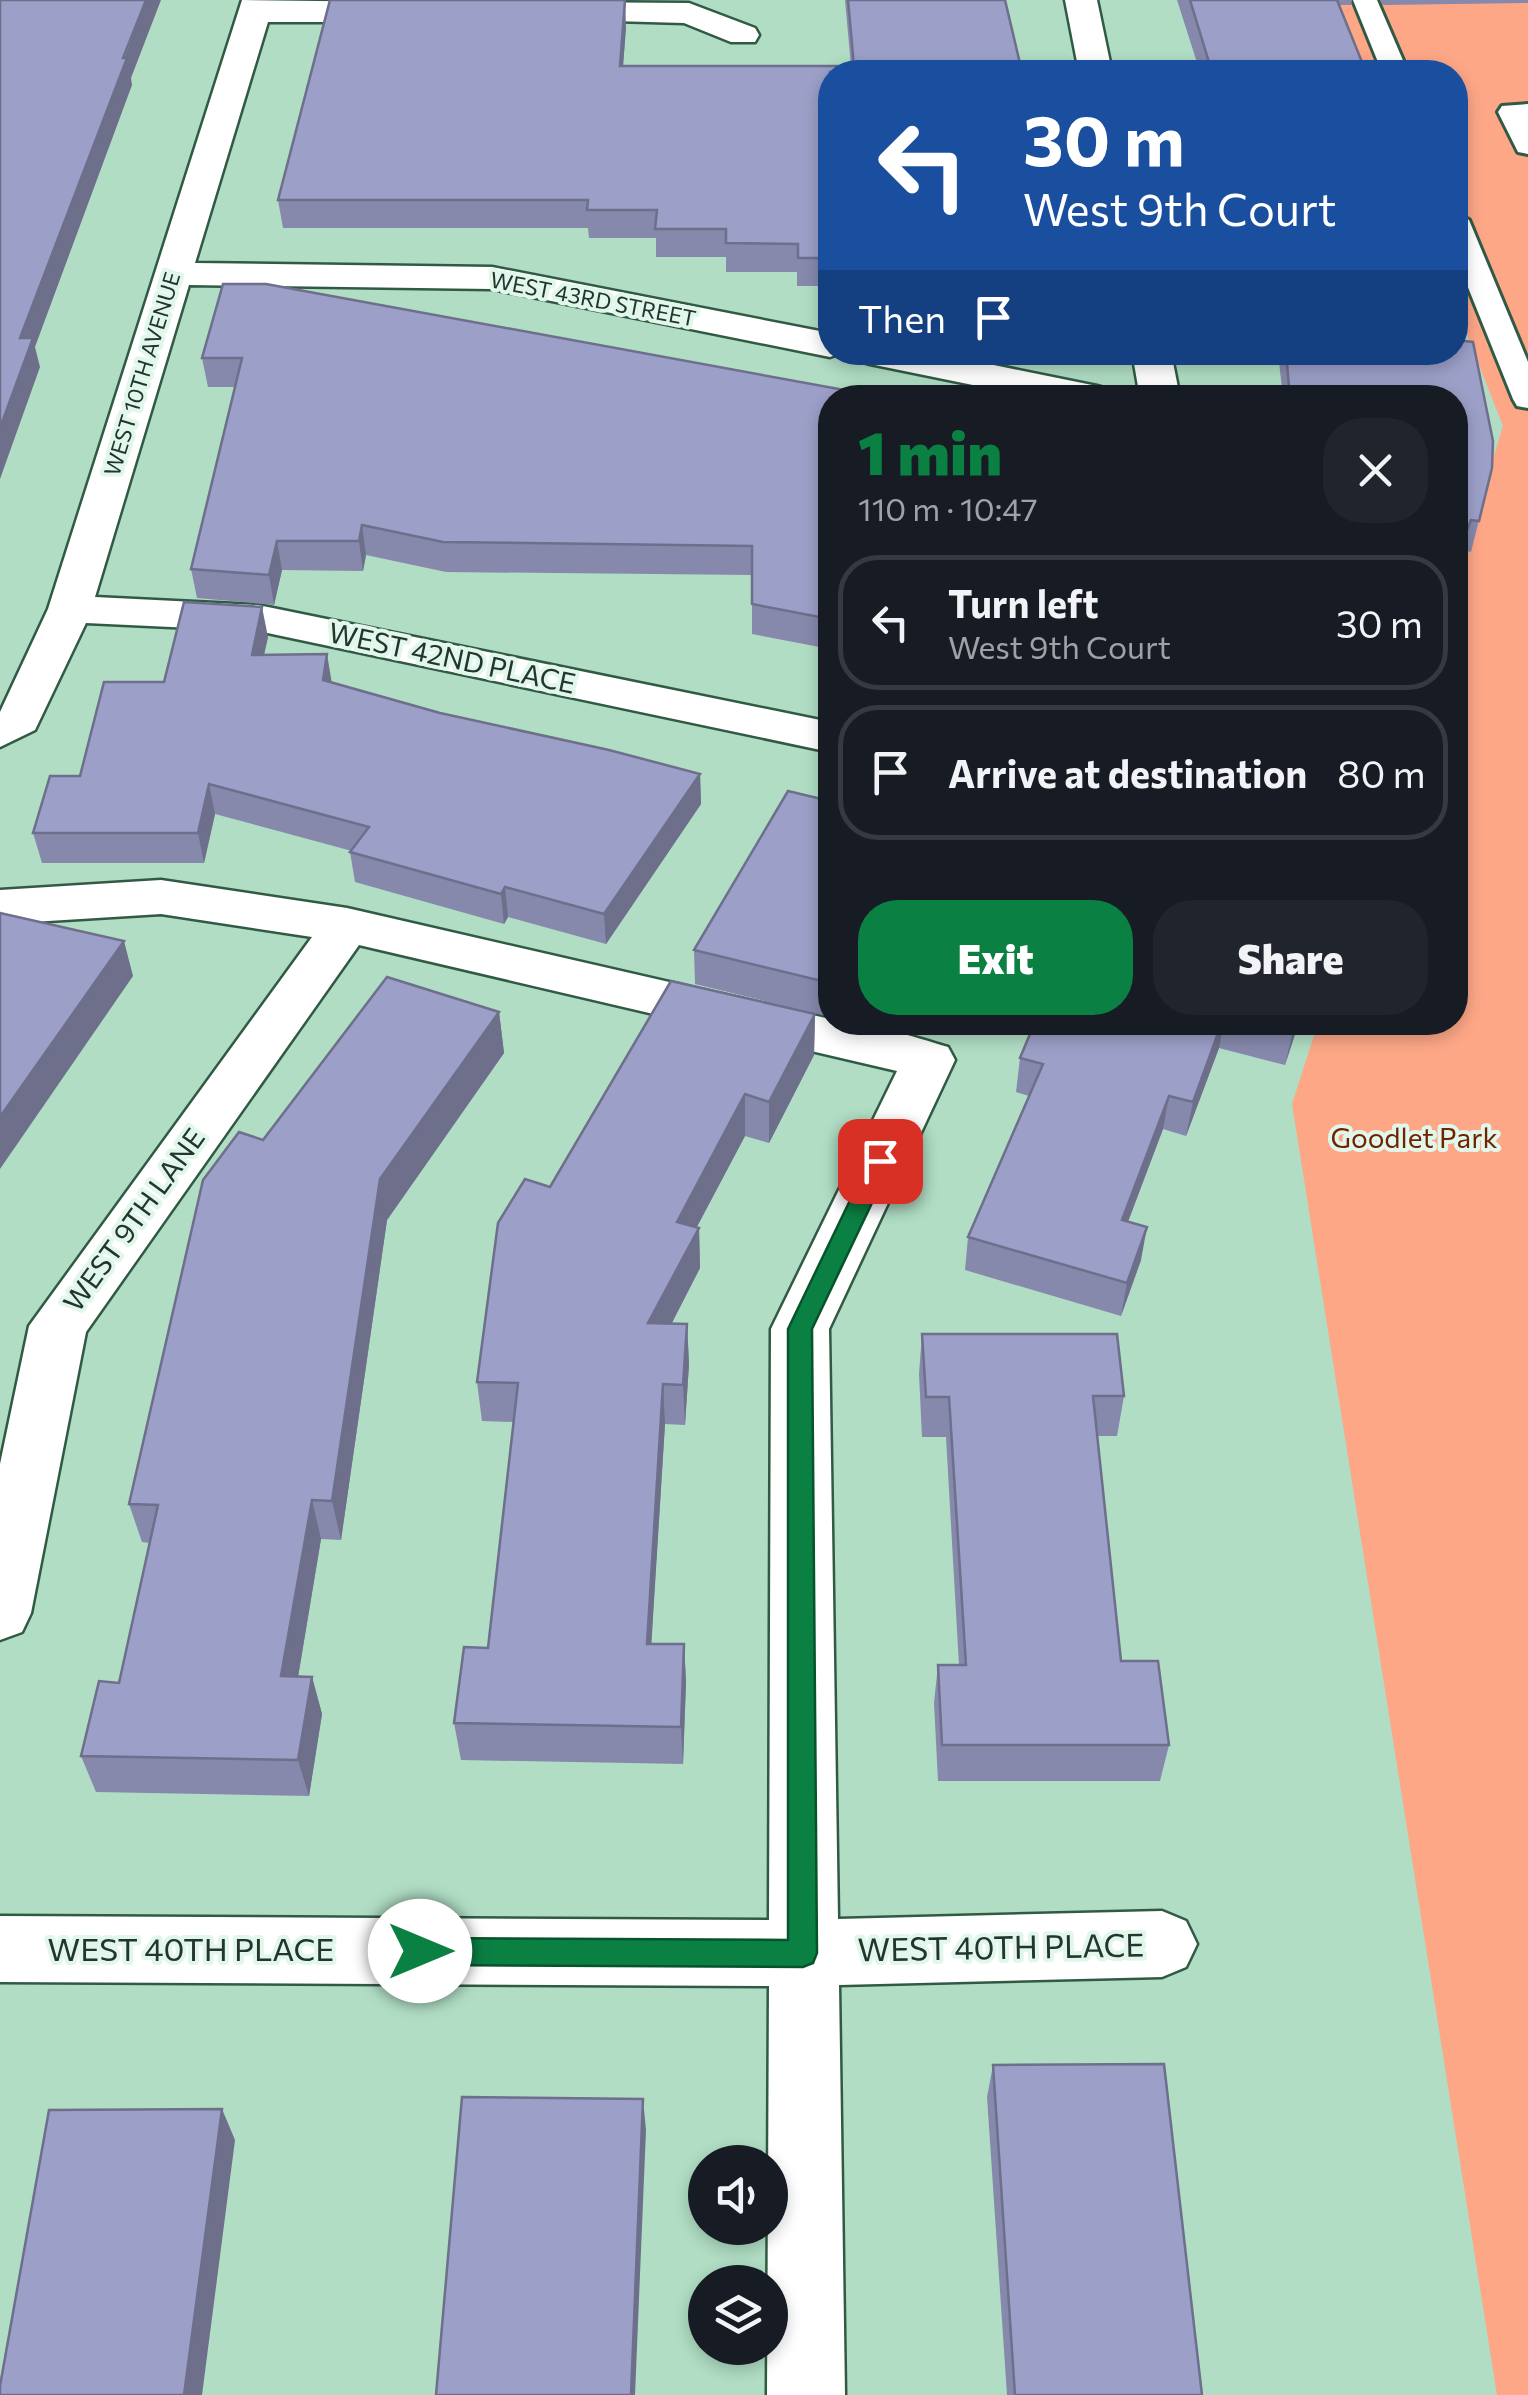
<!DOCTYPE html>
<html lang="en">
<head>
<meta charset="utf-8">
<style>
  :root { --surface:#171b24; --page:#20242c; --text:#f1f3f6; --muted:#9ea1a6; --line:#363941; --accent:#0b8043 }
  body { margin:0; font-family:Commissioner,sans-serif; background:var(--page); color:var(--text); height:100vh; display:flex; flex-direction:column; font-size:38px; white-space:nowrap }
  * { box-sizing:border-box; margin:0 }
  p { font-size:32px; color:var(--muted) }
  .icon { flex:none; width:55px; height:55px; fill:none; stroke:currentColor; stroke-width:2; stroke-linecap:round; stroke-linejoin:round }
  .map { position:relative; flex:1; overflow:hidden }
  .side { position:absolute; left:818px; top:385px; width:650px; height:650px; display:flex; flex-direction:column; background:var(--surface); border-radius:40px; box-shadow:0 5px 15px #0003 }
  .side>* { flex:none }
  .hud { position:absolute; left:818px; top:60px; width:650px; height:305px; border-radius:40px; box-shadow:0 5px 15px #0003; background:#1a4fa0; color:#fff; overflow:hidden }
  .buttons { position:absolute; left:688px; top:2145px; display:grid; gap:20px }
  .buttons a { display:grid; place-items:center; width:100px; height:100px; border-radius:50%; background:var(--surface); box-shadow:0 5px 15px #0003; font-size:50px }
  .pin { position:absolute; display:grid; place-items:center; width:85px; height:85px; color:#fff; margin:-42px; border-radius:20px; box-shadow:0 5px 15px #0006 }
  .me { position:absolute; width:110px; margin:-55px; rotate:90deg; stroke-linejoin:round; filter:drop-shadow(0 0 8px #0008) }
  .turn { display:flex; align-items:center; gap:35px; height:210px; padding:0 40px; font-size:45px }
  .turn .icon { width:130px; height:130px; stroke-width:2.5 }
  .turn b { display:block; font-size:70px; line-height:85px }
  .then { display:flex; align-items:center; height:95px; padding:0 40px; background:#0003; gap:20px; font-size:38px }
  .round { display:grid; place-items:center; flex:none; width:105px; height:105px; border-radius:40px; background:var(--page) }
  .overview { display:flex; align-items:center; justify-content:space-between; height:170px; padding:0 40px }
  h1 { font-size:60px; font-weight:800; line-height:75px; color:var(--accent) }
  .cta { display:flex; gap:20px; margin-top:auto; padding:20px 40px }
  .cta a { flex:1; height:115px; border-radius:40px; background:var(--accent); color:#fff; font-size:40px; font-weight:800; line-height:115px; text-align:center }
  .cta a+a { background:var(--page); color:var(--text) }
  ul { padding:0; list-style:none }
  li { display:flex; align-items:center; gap:30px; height:135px; margin:0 20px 15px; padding:0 20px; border:5px solid var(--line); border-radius:40px }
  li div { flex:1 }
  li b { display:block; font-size:38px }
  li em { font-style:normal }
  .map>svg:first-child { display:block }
  .green { fill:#fda787 }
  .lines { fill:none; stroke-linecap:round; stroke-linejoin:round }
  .service-casing { stroke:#315a45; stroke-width:6 }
  .minor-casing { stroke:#315a45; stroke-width:5 }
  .service { fill:#fff; fill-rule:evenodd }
  .minor { fill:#fff; fill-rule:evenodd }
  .wall { fill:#8689ab }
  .shaded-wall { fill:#6d6f8b }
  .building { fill:#9c9fc7; stroke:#6d6f8b; stroke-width:2.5 }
  .route { fill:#0b8043; stroke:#07532c; stroke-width:2.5 }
  .labels { text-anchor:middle; stroke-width:8; stroke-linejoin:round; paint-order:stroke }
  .far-street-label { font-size:22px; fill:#23352c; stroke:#e1f7eb }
  .street-label { font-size:28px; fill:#23352c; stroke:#e1f7eb }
  .park-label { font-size:28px; fill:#702300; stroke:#e1f7eb }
  .near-street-label { font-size:32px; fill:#23352c; stroke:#e1f7eb }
</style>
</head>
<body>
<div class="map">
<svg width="1528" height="2395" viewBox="0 0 1528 2395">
  <rect width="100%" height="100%" fill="#b0ddc4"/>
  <path class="green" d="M1336 0H1528V2395H1497L1292 1104 1318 1023 1455 1022V581L1503 426 1455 304V72H1365Z"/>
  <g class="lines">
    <defs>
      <g id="service">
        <path d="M1353 0H1377L1408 72H1382Z"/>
        <path d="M1528 104V154L1518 152 1498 112 1502 106Z"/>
        <path d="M1455 212 1469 220 1528 362V408L1517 406 1513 399 1455 255Z"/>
      </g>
      <g id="minor">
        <path d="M242 0 402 2 413 5 418 12 413 19 402 22H268L195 263 492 267 830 333V352H844L830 357 492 289 189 285 95 597 258 605 830 722V752L258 631 86 623 35 730 0 747V712L48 609Z"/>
        <path d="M1065 0H1097L1112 72H1079Z"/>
        <path d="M553 2 689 3 755 28 759 35 755 42H731L684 23 542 19 537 12 542 5Z"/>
        <path d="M851 352H930L1097 386 1111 390 1117 398H1036L870 364 856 360Z"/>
        <path d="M1132 352H1171L1180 398H1140Z"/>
        <path d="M161 880 347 908 830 1019V1022C869 1022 911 1036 948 1047L955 1060 829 1329 838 1919 1162 1911 1186 1921 1197 1944 1186 1967 1162 1977 839 1985 845 2395H767L769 1986 0 1982V1916L769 1920 771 1329 897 1071 359 945 86 1332 31 1613 22 1632 0 1640V1464L29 1326 312 937 161 914 0 924V890Z"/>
      </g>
    </defs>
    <use href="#service" class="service-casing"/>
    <use href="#minor" class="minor-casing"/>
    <use href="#service" class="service"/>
    <use href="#minor" class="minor"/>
  </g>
  <g class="wall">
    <path d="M845 0H1005L1022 72H830V286H797V272H726V257H656V238H589L588 228H283L278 200 626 27 623 66H851Z"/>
    <path d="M1177 0H1352L1351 5H1339L1366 72H1200Z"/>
    <path d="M1380 0H1528V3L1383 5Z"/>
    <path d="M223 284 830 398V649L752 634V575L446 572 366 555 363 571 282 570 274 605 197 598 191 569 236 387H208L202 358Z"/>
    <path d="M1278 352H1455L1492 468 1471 552 1463 550 1455 398H1283Z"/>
    <path d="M268 637 264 655 332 682 440 713 700 774 701 804 606 944 508 917 504 924 355 882 350 852 352 851 215 814 204 863H42L33 833 80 776Z"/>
    <path d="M830 801V1017L695 984 694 950Z"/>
    <path d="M499 1012 504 1053 387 1220 341 1540 321 1539 298 1677H312L322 1714 309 1796 96 1792 81 1756 119 1683 150 1543 142 1542 129 1504 263 1140Z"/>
    <path d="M815 1014 814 1055 769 1143 745 1136 697 1227 699 1228 700 1268 671 1324H687L689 1364 685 1425 665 1424 651 1644H684L686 1682 683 1764 461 1760 454 1723 488 1648 513 1422 482 1421 477 1382 550 1187Z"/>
    <path d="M1030 1022H1299L1285 1065 1219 1048 1186 1136 1163 1129 1128 1222 1141 1260 1121 1316 965 1270 968 1237 1029 1096 1016 1092 1020 1058 1035 1024Z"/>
    <path d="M922 1334 1124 1396 1117 1436H1097L1121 1661 1169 1745 1160 1781H938L934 1703 938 1665H959L946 1437H922L919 1374Z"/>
    <path d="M993 2065 1202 2395H1007L987 2097Z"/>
  </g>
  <g class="shaded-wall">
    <path d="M146 0H161L131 78 132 85 35 347 40 367 0 479V428L20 338Z"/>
    <path d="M625 0 626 27 621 93 620 66Z"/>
    <path d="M1471 520 1463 550 1455 571V560Z"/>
    <path d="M362 525 366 555 363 571 359 541Z"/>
    <path d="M277 541 282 570 274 605 269 575Z"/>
    <path d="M262 607 268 637 257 685 252 655Z"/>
    <path d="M327 654 332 684 323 680Z"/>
    <path d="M700 774 701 804 606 944 604 914Z"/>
    <path d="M209 784 215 814 204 863 198 833Z"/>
    <path d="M505 887 508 917 504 924 501 894Z"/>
    <path d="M124 941 133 976 0 1169V1117Z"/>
    <path d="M499 1012 504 1053 387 1220 341 1540 332 1501 380 1179Z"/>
    <path d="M815 1014 814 1055 769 1143V1102Z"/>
    <path d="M1222 1022H1224L1219 1048 1186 1136 1193 1102Z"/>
    <path d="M1296 1022H1299L1285 1065 1293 1031Z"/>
    <path d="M745 1094V1136L678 1262 677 1222Z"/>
    <path d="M1169 1096 1163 1129 1116 1253 1122 1220Z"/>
    <path d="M1147 1227 1141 1260 1121 1316 1127 1283Z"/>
    <path d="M699 1228 700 1268 651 1364 648 1323Z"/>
    <path d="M687 1324 689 1364 685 1425 683 1385Z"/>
    <path d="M663 1384 665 1424 649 1682 647 1644Z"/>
    <path d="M312 1500 321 1539 292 1713 281 1676Z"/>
    <path d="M684 1644 686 1682 683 1764 681 1727Z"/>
    <path d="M312 1677 322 1714 309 1796 298 1760Z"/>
    <path d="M643 2099 646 2130 635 2395H631Z"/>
    <path d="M222 2109 235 2140 202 2395H184Z"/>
  </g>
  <g class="building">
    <path d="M0 0H146L123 58H127L20 338H33L0 428Z"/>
    <path d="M330 0H625L620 66H854L848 0H1005L1022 72H830V258H798V244L726 243V229H655L657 210H587L588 200H278Z"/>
    <path d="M1190 0H1337L1366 72H1212Z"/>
    <path d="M223 284H266L888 398H830V619L752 604V546L443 542 362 525 359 541H277L269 575 191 569 242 358H202Z"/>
    <path d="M1455 316 1464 341 1473 342 1493 441 1492 468 1479 521 1471 520 1455 560V398H1290L1286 352H1455Z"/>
    <path d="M184 602 262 607 252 655 327 654 323 680 440 713 609 750 700 774 604 914 505 887 501 894 350 852 369 827 209 784 198 833H33L50 776H80L104 682H164Z"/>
    <path d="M788 791 830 801V983L694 950Z"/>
    <path d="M0 913 124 941 0 1117Z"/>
    <path d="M387 977 499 1012 380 1179 332 1501 312 1500 281 1676 312 1677 298 1760 81 1756 99 1681 119 1683 158 1505 129 1504 203 1180 239 1132 263 1140Z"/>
    <path d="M671 981 815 1014 769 1102 745 1094 677 1222 699 1228 648 1323 687 1324 683 1385 663 1384 647 1644H684L681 1727 454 1723 464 1647 488 1648 518 1383 477 1382 498 1223 525 1179 550 1187Z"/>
    <path d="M1035 1022H1222L1193 1102 1169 1096 1122 1220 1147 1227 1127 1283 968 1237 1043 1064 1020 1058Z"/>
    <path d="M1259 1022H1296L1293 1031Z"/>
    <path d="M922 1334H1117L1124 1396H1093L1121 1661H1158L1169 1745H942L938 1665H966L949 1397H926Z"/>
    <path d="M1164 2064 1202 2395H1015L993 2065Z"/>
    <path d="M462 2097 643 2099 631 2395H436Z"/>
    <path d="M222 2109 184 2395H0V2386L49 2110Z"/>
  </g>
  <path class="route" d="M880 1152 892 1161 812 1329 817 1953 813 1963 803 1967 420 1965 410 1961 406 1951 410 1942 420 1938 788 1940V1329L869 1161Z"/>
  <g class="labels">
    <g class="far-street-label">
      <text transform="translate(593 299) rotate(11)" y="8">WEST 43RD STREET</text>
      <text transform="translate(142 374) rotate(-73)" y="8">WEST 10TH AVENUE</text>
    </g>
    <g class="street-label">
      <text transform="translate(452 658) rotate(12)" y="10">WEST 42ND PLACE</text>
      <text transform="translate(134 1220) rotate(-54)" y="10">WEST 9TH LANE</text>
    </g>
    <g class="park-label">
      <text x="1414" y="1148">Goodlet Park</text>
    </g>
    <g class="near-street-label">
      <text transform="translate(1001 1948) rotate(-1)" y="11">WEST 40TH PLACE</text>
      <text x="191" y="1961">WEST 40TH PLACE</text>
    </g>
  </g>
</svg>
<div class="buttons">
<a><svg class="icon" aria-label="sound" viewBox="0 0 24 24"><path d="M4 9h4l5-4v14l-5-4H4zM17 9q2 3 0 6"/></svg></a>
<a><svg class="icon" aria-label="layers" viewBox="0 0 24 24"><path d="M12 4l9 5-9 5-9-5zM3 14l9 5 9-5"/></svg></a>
</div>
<div class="pin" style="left:880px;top:1161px;background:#d93025"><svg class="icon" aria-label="arrive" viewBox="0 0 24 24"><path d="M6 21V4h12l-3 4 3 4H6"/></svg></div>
<svg class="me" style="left:420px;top:1951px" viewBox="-20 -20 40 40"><circle r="19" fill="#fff"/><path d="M0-13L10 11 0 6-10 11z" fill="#0b8043"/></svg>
<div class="hud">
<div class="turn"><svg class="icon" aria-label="left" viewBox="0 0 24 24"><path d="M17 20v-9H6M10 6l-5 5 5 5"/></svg><div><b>30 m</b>West 9th Court</div></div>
<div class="then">Then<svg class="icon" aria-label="arrive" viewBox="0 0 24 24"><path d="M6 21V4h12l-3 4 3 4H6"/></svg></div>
</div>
<section class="side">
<div class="overview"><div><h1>1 min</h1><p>110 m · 10:47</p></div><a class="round"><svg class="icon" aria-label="close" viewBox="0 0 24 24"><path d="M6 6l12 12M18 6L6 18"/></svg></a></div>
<ul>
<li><svg class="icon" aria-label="left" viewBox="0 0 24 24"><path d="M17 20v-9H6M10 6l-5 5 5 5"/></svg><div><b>Turn left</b><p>West 9th Court</p></div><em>30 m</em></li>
<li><svg class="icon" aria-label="arrive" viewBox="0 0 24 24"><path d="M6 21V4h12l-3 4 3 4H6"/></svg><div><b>Arrive at destination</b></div><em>80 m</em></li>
</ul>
<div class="cta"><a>Exit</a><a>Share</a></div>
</section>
</div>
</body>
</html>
